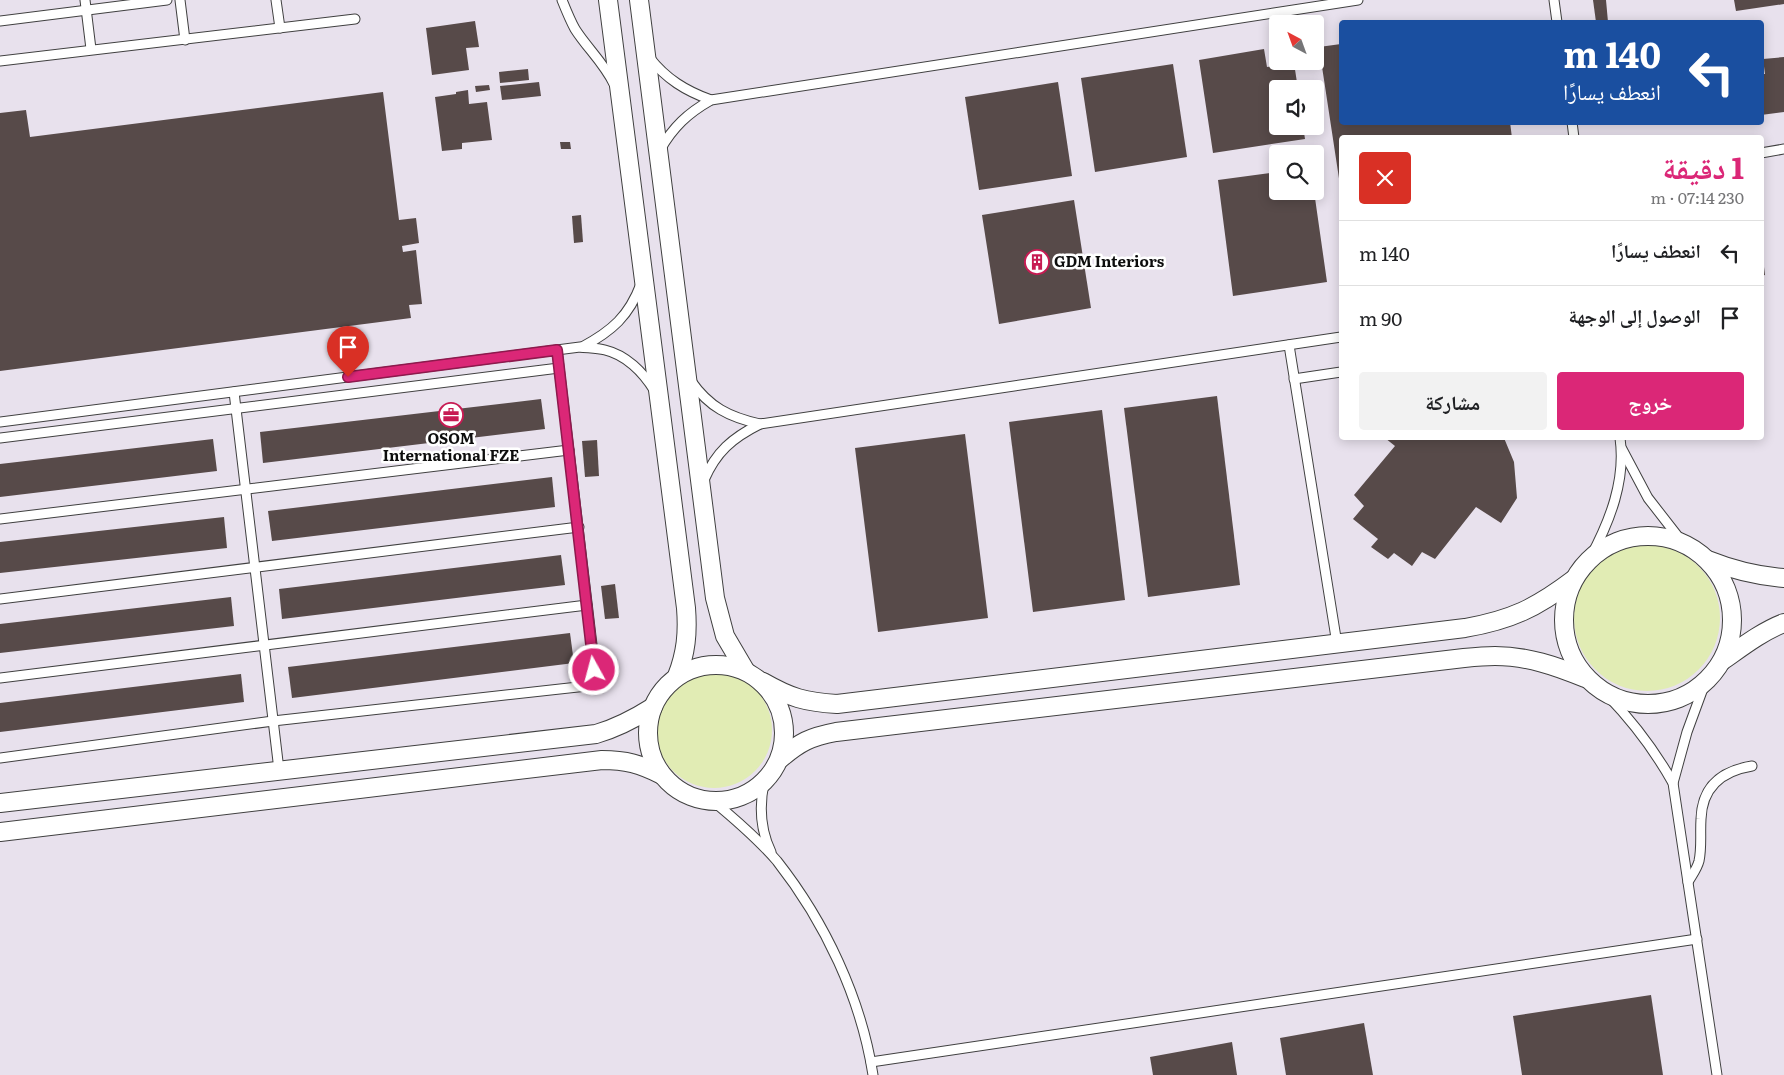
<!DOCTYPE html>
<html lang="ar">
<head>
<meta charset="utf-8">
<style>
  :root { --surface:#fff; --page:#f2f2f2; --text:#202124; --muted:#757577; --line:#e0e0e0; --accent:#db2777 }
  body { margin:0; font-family:Literata,"Noto Naskh Arabic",serif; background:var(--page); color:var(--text); direction:rtl; height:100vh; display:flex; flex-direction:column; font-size:19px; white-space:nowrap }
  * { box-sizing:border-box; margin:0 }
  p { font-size:16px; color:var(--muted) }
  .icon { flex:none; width:28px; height:28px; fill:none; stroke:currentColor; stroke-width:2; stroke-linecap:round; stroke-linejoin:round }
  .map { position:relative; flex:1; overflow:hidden; direction:ltr }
  .drawer { position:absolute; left:1339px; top:135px; width:425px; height:305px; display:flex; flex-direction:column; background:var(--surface); border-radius:5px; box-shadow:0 2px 12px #0003; direction:rtl }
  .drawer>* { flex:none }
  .banner { position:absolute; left:1339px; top:20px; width:425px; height:105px; border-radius:5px; box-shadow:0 2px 12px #0003; direction:rtl; background:#1a4fa0; color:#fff; overflow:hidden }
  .needle { width:32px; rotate:319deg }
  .buttons { position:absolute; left:1269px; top:15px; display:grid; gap:10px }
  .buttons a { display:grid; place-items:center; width:55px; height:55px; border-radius:5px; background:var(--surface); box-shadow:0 2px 12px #0003; font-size:25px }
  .pin { position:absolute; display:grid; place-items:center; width:42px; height:42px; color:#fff; margin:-51px -21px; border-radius:50% 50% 50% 0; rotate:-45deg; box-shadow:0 0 5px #0007 }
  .pin .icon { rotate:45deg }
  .me { position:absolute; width:55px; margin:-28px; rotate:353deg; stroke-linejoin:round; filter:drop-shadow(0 0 4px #0008) }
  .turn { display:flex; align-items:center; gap:18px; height:105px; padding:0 20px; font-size:22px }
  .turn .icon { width:65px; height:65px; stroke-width:2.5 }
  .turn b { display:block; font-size:35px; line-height:42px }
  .round { display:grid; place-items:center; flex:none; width:52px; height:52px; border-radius:5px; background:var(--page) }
  .headline { display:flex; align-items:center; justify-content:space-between; height:85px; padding:0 20px }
  h1 { font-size:30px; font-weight:700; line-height:38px; color:var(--accent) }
  .button { display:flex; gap:10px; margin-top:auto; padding:10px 20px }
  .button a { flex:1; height:58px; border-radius:5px; background:var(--accent); color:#fff; font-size:20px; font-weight:700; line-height:58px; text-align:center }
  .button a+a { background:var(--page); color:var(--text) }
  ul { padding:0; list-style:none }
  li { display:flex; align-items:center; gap:15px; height:65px; padding:0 20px; border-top:1px solid var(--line) }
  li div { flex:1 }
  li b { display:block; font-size:19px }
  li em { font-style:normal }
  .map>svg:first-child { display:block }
  .industrial { fill:#e8e1ed; fill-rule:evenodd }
  .green { fill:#e1ecb4 }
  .building { fill:#574a49 }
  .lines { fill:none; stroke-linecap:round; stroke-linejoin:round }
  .service-casing { stroke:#404040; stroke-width:11 }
  .minor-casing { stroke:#404040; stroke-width:20 }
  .service { stroke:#fff; stroke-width:9 }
  .minor { stroke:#fff; stroke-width:18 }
  .route-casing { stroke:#8e194d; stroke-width:12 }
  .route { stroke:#db2777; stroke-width:9 }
  .labels { text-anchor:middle; stroke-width:5; stroke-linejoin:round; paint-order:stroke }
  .poi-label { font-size:15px; font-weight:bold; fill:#0d0d0d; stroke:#fff; text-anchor:start }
</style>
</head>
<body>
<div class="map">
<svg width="1784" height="1075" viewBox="0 0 1784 1075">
  <rect width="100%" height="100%" fill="#fff7ed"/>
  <path class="industrial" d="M0 0H1784V1075H0ZM1341 22H1761V122H1341ZM1278 24H1315V61H1278ZM1278 89H1315V126H1278ZM1341 138H1761V438H1341ZM1278 154H1315V191H1278Z"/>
  <g class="green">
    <circle cx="1647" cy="618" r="73"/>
    <circle cx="714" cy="730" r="58"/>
  </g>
  <g class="building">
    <path d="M1593 0H1606L1608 22H1596Z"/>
    <path d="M1734 0H1784V4L1736 11Z"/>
    <path d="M475 21 479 47 466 48 469 70 432 75 426 28Z"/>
    <path d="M1341 44V122H1510L1512 138H1341L1340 185 1319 47Z"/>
    <path d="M1264 49 1267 67 1294 63 1298 89H1278V126H1303L1305 139 1213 153 1199 60Z"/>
    <path d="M1784 57V112L1761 115V74H1765L1763 59Z"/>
    <path d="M1173 64 1187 157 1095 172 1081 78Z"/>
    <path d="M528 69 529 80 500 83 499 72Z"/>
    <path d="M539 82 541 96 502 100 500 86Z"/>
    <path d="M1058 82 1072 176 979 190 965 97Z"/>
    <path d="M489 85 490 90 476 92 475 86Z"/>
    <path d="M468 90 469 104 487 102 492 140 462 143V149L442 151 435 97 456 94V92Z"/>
    <path d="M383 92 399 220 416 218 419 243 402 246 403 252 416 250 422 304 409 305 411 318 0 371V113L26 110 30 137Z"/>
    <path d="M560 142H570L571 149H561Z"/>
    <path d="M1278 172V191H1314L1327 282 1233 296 1218 180Z"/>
    <path d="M1074 200 1091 308 999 324 982 215Z"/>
    <path d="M581 215 583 242 574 243 572 216Z"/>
    <path d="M1762 251 1765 275 1761 276V252Z"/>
    <path d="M1217 396 1240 585 1148 597 1124 408Z"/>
    <path d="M541 399 545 429 263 463 260 432Z"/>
    <path d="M1102 410 1125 600 1033 612 1009 422Z"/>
    <path d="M965 434 988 618 878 632 855 448Z"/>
    <path d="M1385 438H1504L1514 462 1517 498 1501 523 1476 507 1435 559 1422 552 1412 566 1394 553 1388 559 1371 547 1378 539 1353 519 1364 506 1354 495 1395 446Z"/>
    <path d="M213 439 217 471 0 497V464Z"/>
    <path d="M597 440 599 476 585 477 582 441Z"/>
    <path d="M552 477 555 507 272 541 268 511Z"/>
    <path d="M224 517 227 548 0 573V542Z"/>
    <path d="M561 555 565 585 282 619 279 589Z"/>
    <path d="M615 584 619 618 605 619 601 586Z"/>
    <path d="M231 597 234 626 0 653V624Z"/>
    <path d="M570 633 574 663 292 698 288 667Z"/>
    <path d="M241 674 244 702 0 732V703Z"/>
    <path d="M1651 995 1663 1075H1522L1513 1016Z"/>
    <path d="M1364 1023 1373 1075H1286L1280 1038Z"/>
    <path d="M1232 1042 1237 1075H1153L1150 1057Z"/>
  </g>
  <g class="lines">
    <defs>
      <g id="service">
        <path d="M85 0 91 49"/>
        <path d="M180 0 185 40"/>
        <path d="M276 0 280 28"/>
        <path d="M562 0C566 10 570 20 575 29 587 48 604 63 614 84"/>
        <path d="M1554 0 1557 22"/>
        <path d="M0 21 167 0"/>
        <path d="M649 57C666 79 686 91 711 100"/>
        <path d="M0 61 355 19"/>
        <path d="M1572 122 1574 138"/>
        <path d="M660 150C673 127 688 113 711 100L1358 0"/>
        <path d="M1761 153 1784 149"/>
        <path d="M1289 345 1337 644"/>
        <path d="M582 347C612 331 629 316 641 284"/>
        <path d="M1294 379 1341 372"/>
        <path d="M691 381C709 407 729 417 760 424"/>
        <path d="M234 392 279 770"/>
        <path d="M0 422 580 347C588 348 597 348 605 350 626 355 643 372 654 390"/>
        <path d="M0 438 559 368"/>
        <path d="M1622 449 1648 498 1683 543"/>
        <path d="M704 480C716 452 732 438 760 424L1341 337"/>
        <path d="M0 519 569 450"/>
        <path d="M1590 558C1610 521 1626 480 1620 438"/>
        <path d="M0 599 579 527"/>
        <path d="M0 678 587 605"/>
        <path d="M1608 696C1634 723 1655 751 1673 783L1717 1075"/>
        <path d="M0 758 273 721 587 686C593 681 594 677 595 670L557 350"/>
        <path d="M764 783C759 807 760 829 771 852"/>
        <path d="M1673 783 1687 732 1705 683"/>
        <path d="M713 801C736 820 758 839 777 861 825 922 861 998 873 1075"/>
        <path d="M1688 882C1692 875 1697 869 1699 861 1702 847 1700 833 1701 819 1702 787 1721 771 1752 766"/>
        <path d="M871 1062 1697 939"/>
      </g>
      <g id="minor">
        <path d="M608 0 686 608C688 633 686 653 677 676"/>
        <path d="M639 0 715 598 725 636 745 670"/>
        <circle cx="1648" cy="620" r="84"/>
        <path d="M1708 560C1733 570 1757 576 1784 578"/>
        <path d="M1722 661C1742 647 1761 632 1784 623"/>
        <circle cx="716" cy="733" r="68"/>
        <path d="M763 682C791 698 805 702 837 704L1465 628C1511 620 1536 608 1573 580"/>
        <path d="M780 759C800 742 810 737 836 732L1464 658C1474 657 1484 656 1495 656 1527 656 1556 666 1585 678"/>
        <path d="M0 803 596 734C617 728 634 719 653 707"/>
        <path d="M0 832 602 760C626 760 640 764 662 775"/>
      </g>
    </defs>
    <use href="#service" class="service-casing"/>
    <use href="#minor" class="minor-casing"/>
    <use href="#service" class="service"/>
    <use href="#minor" class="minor"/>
  </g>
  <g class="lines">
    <defs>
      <path id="route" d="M348 377 557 350 594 670"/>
    </defs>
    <use href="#route" class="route-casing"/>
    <use href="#route" class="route"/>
  </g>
  <defs>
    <symbol id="building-ring" viewBox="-11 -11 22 22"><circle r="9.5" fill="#fff" stroke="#c71b53" stroke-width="1.5"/><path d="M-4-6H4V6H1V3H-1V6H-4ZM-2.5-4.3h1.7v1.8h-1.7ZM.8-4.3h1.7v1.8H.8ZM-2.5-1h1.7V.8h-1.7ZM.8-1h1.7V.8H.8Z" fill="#c71b53"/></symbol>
    <symbol id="office-ring" viewBox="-11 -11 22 22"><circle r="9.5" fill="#fff" stroke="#c71b53" stroke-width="1.5"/><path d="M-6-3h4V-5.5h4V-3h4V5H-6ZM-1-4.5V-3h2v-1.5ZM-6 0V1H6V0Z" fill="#c71b53"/></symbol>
  </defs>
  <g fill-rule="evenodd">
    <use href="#building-ring" x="1023" y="248" width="28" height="28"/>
    <use href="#office-ring" x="437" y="401" width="28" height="28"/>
  </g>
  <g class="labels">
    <g class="poi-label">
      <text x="1054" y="267">GDM Interiors</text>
      <text x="451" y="444" text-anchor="middle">OSOM<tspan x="451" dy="17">International FZE</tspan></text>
    </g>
  </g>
</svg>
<div class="buttons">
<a><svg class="needle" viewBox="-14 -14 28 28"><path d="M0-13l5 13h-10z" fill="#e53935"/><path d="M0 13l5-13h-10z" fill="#757577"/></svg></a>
<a><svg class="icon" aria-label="sound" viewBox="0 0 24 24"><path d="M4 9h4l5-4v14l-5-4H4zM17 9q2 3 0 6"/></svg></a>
<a><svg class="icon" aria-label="search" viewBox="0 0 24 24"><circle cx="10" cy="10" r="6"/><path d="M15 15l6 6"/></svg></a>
</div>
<div class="pin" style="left:348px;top:377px;background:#d93025"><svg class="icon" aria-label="arrive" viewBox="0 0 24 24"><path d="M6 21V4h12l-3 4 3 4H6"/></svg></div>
<svg class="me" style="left:594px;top:670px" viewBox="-20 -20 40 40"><circle r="17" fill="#db2777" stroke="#fff" stroke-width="3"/><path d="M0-11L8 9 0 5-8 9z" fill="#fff"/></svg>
<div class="banner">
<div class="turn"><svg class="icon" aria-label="left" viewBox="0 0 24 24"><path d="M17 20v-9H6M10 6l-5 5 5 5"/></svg><div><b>140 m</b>انعطف يسارًا</div></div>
</div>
<section class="drawer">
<div class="headline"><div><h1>1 دقيقة</h1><p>230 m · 07:14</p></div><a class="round" style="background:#d93025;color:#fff"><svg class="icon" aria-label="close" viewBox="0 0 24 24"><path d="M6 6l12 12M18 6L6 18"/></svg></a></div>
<ul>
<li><svg class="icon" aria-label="left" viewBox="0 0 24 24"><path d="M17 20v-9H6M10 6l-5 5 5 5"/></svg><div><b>انعطف يسارًا</b></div><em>140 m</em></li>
<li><svg class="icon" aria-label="arrive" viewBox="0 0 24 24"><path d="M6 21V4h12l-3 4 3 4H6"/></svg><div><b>الوصول إلى الوجهة</b></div><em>90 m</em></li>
</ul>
<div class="button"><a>خروج</a><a>مشاركة</a></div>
</section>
</div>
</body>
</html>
